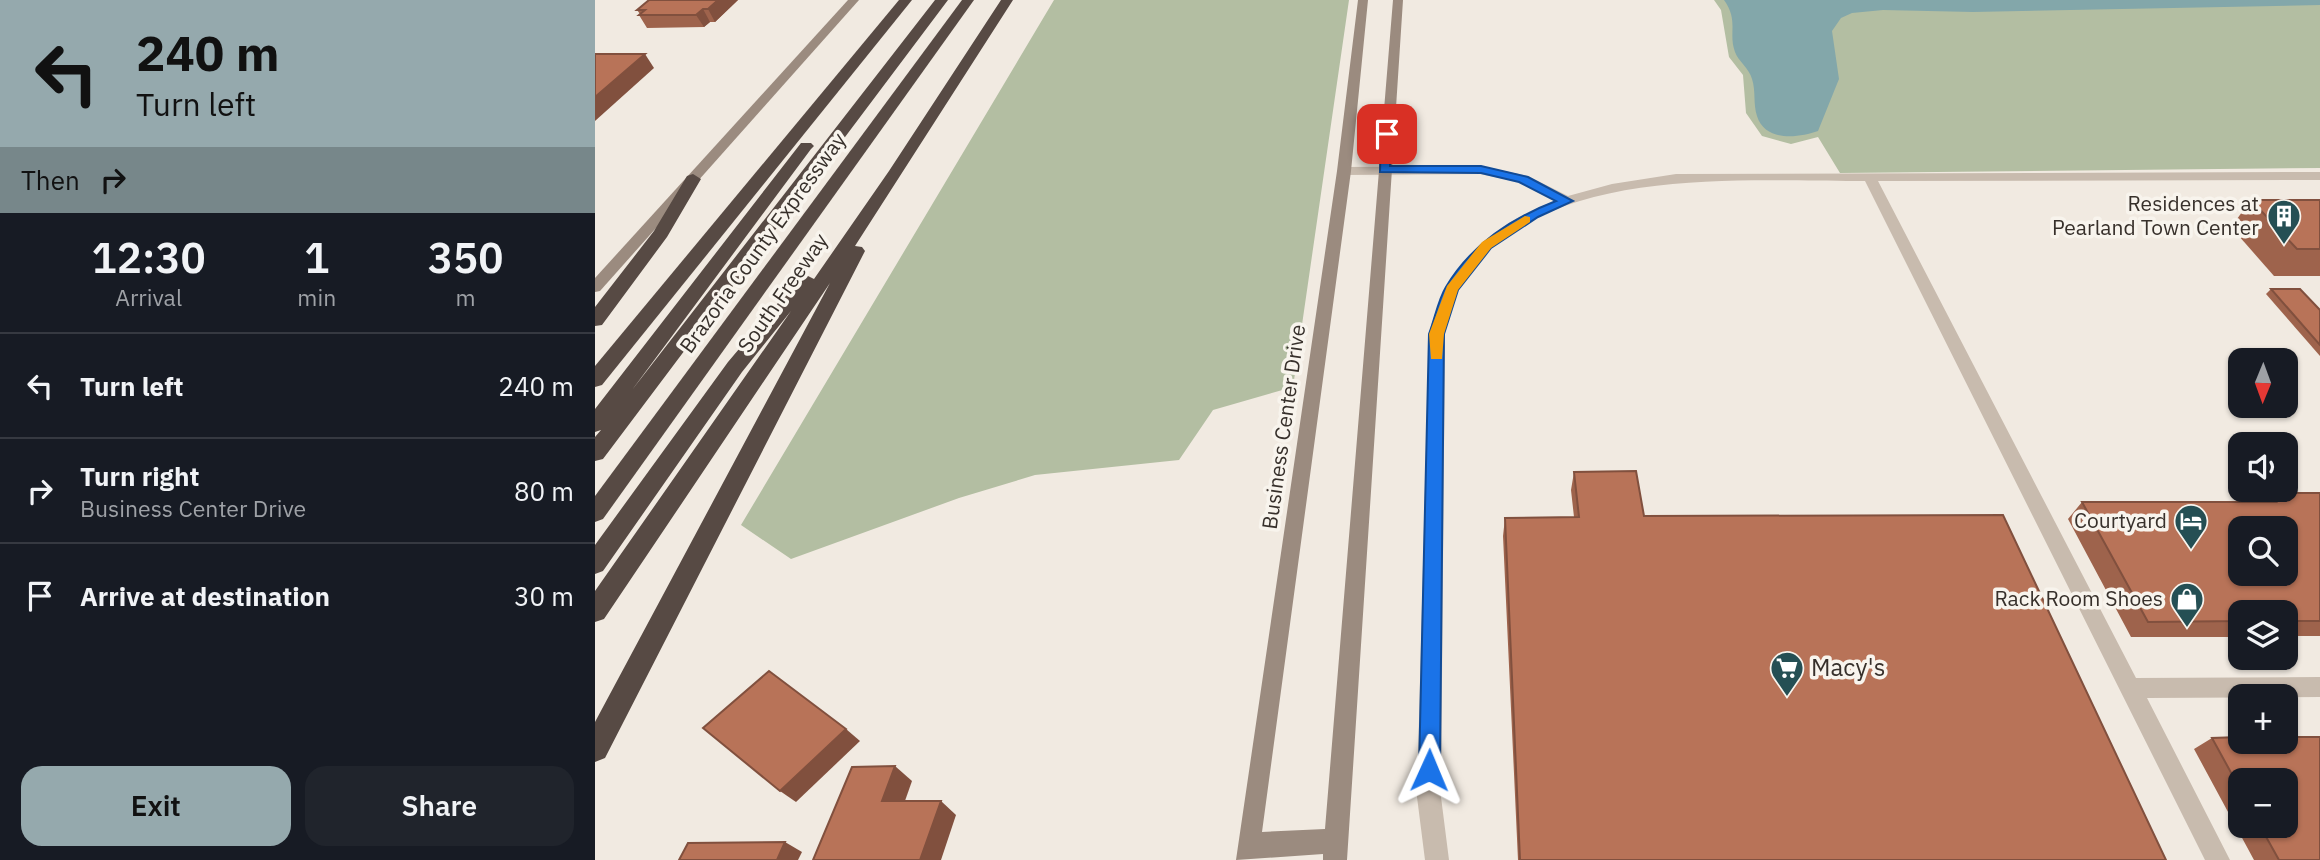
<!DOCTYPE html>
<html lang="en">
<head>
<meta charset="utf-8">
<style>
  :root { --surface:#171b24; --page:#20242c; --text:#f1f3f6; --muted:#9ea1a6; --line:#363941; --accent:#95a9ad }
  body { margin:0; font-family:"IBM Plex Sans",sans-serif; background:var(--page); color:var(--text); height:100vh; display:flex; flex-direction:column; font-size:26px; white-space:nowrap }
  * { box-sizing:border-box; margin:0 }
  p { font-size:23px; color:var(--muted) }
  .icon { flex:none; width:38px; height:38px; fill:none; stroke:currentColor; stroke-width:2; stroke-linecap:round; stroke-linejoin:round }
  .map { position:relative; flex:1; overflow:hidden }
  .side { display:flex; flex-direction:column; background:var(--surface); width:595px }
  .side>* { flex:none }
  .hud { background:#95a9ad; color:#111; overflow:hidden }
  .needle { width:46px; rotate:181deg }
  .tools { position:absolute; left:1633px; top:348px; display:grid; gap:14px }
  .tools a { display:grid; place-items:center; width:70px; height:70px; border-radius:14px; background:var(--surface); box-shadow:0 2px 5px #0004; font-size:35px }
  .pin { position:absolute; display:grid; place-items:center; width:60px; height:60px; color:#fff; margin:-30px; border-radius:14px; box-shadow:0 4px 10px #0006 }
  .me { position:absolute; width:77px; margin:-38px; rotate:1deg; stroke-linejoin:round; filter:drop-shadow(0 0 5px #0008) }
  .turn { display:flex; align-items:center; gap:24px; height:147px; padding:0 21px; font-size:32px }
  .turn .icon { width:91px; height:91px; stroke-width:2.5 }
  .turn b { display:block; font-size:49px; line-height:60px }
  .then { display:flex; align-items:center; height:66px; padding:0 21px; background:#0003; gap:14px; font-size:26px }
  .eta { display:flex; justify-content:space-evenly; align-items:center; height:119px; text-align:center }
  .eta b { font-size:42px; font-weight:600; line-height:49px }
  .cta { display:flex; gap:14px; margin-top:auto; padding:14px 21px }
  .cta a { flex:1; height:80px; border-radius:21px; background:var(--accent); color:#111; font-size:28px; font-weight:600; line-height:80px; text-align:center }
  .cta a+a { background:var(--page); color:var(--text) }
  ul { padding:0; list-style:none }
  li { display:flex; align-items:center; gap:21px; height:105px; padding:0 21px; border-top:2px solid var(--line) }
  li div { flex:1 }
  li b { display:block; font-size:26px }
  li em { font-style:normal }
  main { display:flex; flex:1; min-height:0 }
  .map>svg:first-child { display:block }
  .green { fill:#b3bea2 }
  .water { fill:#83a7aa }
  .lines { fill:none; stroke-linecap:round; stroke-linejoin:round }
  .street { fill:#c8bbae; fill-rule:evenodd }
  .secondary { fill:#9b8b7f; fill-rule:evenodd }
  .highway { fill:#574a44; fill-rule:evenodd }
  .wall { fill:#9e634c; fill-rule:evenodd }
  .shaded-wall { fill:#81503e }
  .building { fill:#b87358; stroke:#81503e; stroke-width:2; fill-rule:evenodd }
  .route { fill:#1a73e8; stroke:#114b97; stroke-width:2 }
  .slow { fill:#f59e0b }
  .labels { text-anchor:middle; stroke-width:7; stroke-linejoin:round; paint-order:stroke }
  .poi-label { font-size:21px; fill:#37302b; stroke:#f8f4ed; text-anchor:end }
  .street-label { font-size:21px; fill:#37302b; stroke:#f8f4ed }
  .near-poi-label { font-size:24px; fill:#37302b; stroke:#f8f4ed; text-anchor:start }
</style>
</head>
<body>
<main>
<section class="side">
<div class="hud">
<div class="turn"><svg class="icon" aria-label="left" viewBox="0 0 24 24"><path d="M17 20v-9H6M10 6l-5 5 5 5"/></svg><div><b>240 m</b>Turn left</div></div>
<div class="then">Then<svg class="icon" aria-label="right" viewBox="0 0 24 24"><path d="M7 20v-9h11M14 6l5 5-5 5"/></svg></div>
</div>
<div class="eta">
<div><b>12:30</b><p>Arrival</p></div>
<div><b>1</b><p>min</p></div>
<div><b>350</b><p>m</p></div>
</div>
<ul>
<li><svg class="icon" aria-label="left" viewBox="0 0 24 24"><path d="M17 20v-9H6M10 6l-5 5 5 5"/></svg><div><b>Turn left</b></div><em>240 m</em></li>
<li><svg class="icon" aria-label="right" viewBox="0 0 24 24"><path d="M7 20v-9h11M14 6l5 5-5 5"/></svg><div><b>Turn right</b><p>Business Center Drive</p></div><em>80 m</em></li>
<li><svg class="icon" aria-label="arrive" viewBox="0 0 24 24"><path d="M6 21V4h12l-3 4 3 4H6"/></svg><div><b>Arrive at destination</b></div><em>30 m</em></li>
</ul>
<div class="cta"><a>Exit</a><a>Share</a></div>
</section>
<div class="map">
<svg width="1725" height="860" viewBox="0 0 1725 860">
  <rect width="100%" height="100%" fill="#f1eae1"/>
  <g class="green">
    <path d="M459 0H754L698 387 618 410 584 460 440 475 364 498 196 559 146 525Z"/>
    <path d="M1119 0H1725V168L1245 173 1223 137 1196 144 1167 136 1151 113 1148 75 1134 57 1126 10Z"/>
  </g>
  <path class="water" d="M1129 0H1725V5L1378 12 1288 10 1257 13 1246 18 1237 31 1244 79 1223 131C1203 138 1170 142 1162 116 1158 104 1161 91 1157 79 1154 68 1143 61 1140 52 1133 33 1144 21 1129 0Z"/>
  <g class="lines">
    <path class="street" d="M885 166 933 176 973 196 1017 184 1081 174 1725 172V180L1283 181 1541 678 1725 677V697L1552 698 1635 860H1610L1270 181C1146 182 933 161 862 292 856 305 853 319 850 333L846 797 854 860H830L822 797 834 333C852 265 895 224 961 201L924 182 885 174 749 175 742 171 749 167Z"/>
    <g class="secondary">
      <path d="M253 0H264L5 291 0 292V278Z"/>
      <path d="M763 0H773L756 171 667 832 730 829 798 0H808L752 860H728V854L641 860 742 171Z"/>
    </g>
    <g class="highway">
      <path d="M304 0H317L7 385 0 387V366Z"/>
      <path d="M340 0H353L8 459 0 461V437L6 430 0 432V409L206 143H216L219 146 216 149 37 390Z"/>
      <path d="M367 0H379L8 519 0 522V496Z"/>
      <path d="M406 0H418L260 246 267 247 270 251 10 758 0 762V722L235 283 9 619 0 622V591L196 311 147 372 8 571 0 574V545L133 362 205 277 211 275 219 279 294 171Z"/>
      <path d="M98 174 106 179 72 237 7 325 0 326V307L59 231 92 176Z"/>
    </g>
  </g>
  <g class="wall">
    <path d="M54 0H143L120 22H115L109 27 52 28 44 15 45 14 42 10Z"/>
    <path d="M1656 200H1725V276H1679L1636 227Z"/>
    <path d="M1676 289 1725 310V356L1671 294Z"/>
    <path d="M979 472 1049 516 1571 860H923L908 536 910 518 979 517 976 490Z"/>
    <path d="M1674 493H1725V636H1690V612H1645V637H1536L1473 519 1487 502H1664Z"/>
    <path d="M1617 738 1725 860H1659L1599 749ZM1645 780 1690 826H1645Z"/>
  </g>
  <g class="shaded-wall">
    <path d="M123 0H143L120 22 113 9Z"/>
    <path d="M108 9 115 22 109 27 101 15Z"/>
    <path d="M50 54 59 68 0 121V97Z"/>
    <path d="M251 729 265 741 201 802 185 791Z"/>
    <path d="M300 766 317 781 305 815 287 801Z"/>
    <path d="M346 801 361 815 346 860H325Z"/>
    <path d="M190 842 207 852 203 860H182Z"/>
  </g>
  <g class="building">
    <path d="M54 0H123L113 9H108L101 15H44L50 10H42Z"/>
    <path d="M0 54H50L0 97Z"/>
    <path d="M1656 200H1725V249H1702Z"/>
    <path d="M1676 289H1705L1725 310V345Z"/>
    <path d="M1041 471 1049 516 1408 515 1571 860H925L910 518 984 517 979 472Z"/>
    <path d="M1674 493H1725V621H1690V612H1645V621L1553 622 1487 502H1681ZM1645 528H1690V574H1645Z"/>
    <path d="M174 671 251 729 185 791 108 728Z"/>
    <path d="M1645 737V742H1690V737H1725V860H1684L1665 826H1690V780H1645V789L1617 738Z"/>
    <path d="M300 766 287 801H346L325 860H218L257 767Z"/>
    <path d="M190 842 182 860H84L93 843Z"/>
  </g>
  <path class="route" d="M792 130 797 134 795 166H886L933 177 978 201 943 217 896 248 863 290 849 334 845 770 842 777 834 780 827 777 824 770 834 334C840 319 843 300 851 287 876 245 917 218 961 201L924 182 886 173 785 172 786 134Z"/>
  <path class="slow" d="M930 216 935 217V222L896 248 863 290 849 334 847 359H836L834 334 852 286 887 242Z"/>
  <defs>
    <symbol id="building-pin" viewBox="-11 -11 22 30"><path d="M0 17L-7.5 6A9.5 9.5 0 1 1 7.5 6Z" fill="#254f54" stroke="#f8f4ed"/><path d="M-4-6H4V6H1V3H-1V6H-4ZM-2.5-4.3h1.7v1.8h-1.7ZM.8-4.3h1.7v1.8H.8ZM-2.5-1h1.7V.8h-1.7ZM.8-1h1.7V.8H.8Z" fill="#fff"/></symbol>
    <symbol id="hotel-pin" viewBox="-11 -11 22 30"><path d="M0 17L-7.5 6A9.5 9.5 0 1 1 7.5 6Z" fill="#254f54" stroke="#f8f4ed"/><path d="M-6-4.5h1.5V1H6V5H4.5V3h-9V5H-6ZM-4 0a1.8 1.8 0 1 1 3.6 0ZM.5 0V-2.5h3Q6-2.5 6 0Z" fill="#fff"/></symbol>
    <symbol id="shop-pin" viewBox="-11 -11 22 30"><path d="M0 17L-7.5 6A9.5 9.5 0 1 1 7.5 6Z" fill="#254f54" stroke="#f8f4ed"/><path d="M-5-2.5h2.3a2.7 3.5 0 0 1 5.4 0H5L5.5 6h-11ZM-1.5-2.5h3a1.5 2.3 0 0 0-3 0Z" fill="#fff"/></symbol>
    <symbol id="supermarket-pin" viewBox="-11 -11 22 30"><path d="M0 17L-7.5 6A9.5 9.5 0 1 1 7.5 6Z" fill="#254f54" stroke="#f8f4ed"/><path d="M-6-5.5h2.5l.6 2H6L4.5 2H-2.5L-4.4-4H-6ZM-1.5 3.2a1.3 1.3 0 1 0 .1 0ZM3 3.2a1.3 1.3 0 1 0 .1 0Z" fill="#fff"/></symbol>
  </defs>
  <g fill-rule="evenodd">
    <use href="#building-pin" x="1670" y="197" width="38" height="52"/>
    <use href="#hotel-pin" x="1577" y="502" width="38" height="52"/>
    <use href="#shop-pin" x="1573" y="580" width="38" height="52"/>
    <use href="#supermarket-pin" x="1173" y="649" width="38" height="52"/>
  </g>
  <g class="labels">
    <g class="poi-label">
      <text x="1664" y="211">Residences at<tspan x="1664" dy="24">Pearland Town Center</tspan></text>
      <text x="1572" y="528">Courtyard</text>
      <text x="1568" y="606">Rack Room Shoes</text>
    </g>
    <g class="street-label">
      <text transform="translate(168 243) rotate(-54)" y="7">Brazoria County Expressway</text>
      <text transform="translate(188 293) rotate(-55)" y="7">South Freeway</text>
      <text transform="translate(689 427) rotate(-82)" y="7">Business Center Drive</text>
    </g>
    <g class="near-poi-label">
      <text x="1216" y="676">Macy's</text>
    </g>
  </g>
</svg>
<div class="tools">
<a><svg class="needle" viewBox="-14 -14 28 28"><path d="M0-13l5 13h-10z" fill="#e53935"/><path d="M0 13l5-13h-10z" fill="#9ea1a6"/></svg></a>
<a><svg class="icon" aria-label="sound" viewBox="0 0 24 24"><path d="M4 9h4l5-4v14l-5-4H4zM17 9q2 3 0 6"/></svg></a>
<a><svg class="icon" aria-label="search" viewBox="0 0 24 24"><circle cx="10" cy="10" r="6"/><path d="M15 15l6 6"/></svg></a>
<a><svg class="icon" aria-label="layers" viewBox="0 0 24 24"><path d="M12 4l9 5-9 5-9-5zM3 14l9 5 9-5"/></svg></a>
<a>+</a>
<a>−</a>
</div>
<div class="pin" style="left:792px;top:134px;background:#d93025"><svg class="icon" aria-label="arrive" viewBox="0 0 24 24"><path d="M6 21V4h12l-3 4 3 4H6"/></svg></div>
<svg class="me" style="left:834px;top:770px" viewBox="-20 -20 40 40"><path d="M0-17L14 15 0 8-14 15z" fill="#1a73e8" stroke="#fff" stroke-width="4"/></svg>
</div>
</main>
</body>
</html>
